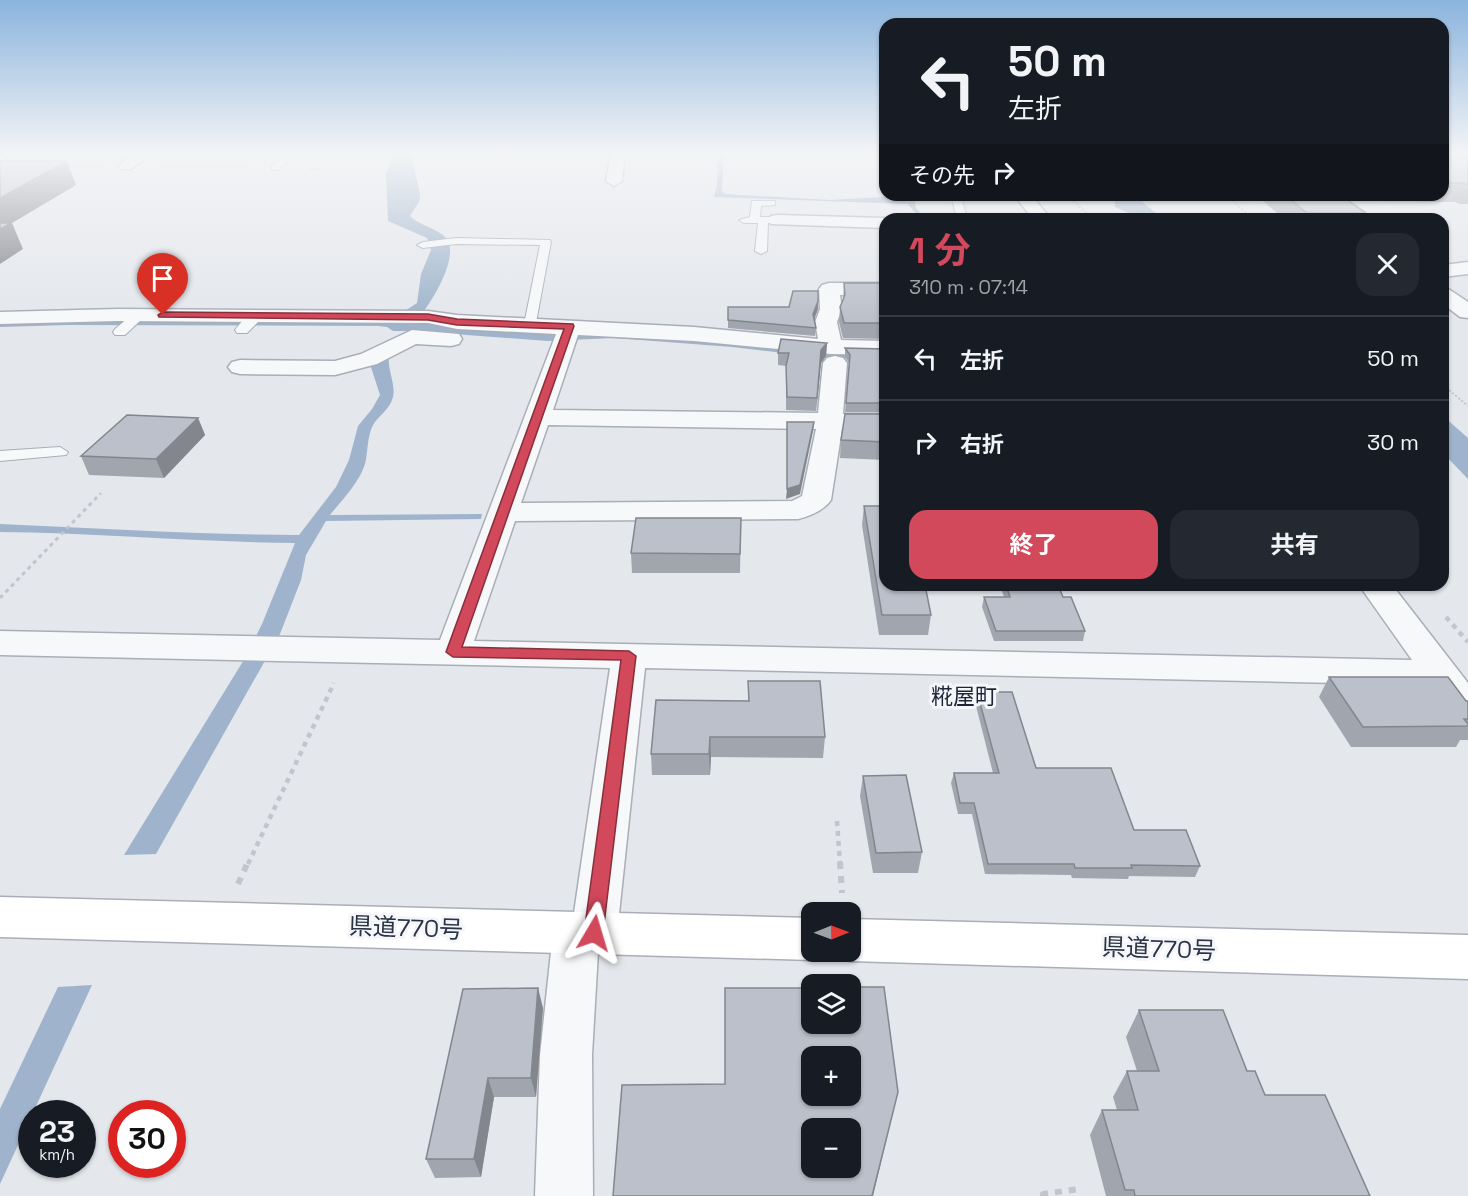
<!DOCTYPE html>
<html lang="ja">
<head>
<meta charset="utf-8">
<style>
  :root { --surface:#171b24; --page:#242831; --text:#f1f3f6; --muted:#9ea1a6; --line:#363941; --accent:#d1495b }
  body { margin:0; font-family:"Space Grotesk","Noto Sans JP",sans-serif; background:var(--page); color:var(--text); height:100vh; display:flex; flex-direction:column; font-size:22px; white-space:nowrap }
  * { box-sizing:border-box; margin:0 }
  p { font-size:20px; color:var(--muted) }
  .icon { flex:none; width:33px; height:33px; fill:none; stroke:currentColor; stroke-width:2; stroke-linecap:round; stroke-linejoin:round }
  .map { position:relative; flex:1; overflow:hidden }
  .details { position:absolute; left:879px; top:213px; width:570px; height:378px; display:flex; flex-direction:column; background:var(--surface); border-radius:18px; box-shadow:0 2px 4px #0004 }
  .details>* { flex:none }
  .guide { position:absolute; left:879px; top:18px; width:570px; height:183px; border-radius:18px; box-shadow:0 2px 4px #0004; background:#171b24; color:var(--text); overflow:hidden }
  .needle { width:39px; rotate:89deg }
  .fabs { position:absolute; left:801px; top:902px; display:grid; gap:12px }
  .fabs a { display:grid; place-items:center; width:60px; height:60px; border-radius:12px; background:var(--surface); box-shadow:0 2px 4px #0004; font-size:30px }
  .speed { position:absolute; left:18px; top:1100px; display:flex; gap:12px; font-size:30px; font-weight:700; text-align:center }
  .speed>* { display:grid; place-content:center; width:78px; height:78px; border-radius:50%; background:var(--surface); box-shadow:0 2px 4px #0004; line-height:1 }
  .speed small { font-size:15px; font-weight:400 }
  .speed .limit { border:9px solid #d22; background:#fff; color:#111 }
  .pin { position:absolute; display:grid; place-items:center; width:51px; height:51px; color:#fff; margin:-62px -26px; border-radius:50% 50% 50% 0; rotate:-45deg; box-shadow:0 0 6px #0007 }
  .pin .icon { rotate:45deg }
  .me { position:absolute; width:66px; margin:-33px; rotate:7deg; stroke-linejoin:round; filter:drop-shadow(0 0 4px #0008) }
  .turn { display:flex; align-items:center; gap:21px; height:126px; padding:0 30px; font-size:27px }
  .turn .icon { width:78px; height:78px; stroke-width:2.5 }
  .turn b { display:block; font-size:42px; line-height:51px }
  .then { display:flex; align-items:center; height:57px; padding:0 30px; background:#0003; gap:12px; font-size:22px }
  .round { display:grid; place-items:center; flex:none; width:63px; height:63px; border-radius:18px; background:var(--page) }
  .overview { display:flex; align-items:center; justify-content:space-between; height:102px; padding:0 30px }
  h1 { font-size:36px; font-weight:700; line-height:45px; color:var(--accent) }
  .primary-button { display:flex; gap:12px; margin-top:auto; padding:12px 30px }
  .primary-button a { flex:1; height:69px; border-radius:18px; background:var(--accent); color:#fff; font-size:24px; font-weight:700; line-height:69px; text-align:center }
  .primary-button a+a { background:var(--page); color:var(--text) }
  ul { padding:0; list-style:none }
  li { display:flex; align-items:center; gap:18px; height:84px; padding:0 30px; border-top:2px solid var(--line) }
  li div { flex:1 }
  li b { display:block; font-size:22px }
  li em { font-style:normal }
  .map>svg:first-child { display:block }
  .water { fill:#9fb4cc }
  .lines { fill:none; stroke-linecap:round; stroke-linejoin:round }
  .lane-casing { stroke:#a9aeb7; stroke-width:2 }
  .street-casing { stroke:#a9aeb7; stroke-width:3 }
  .secondary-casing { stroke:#a9aeb7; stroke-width:3 }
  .path-far3 { stroke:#c2c5cb; stroke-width:2; stroke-dasharray:2 2; stroke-linecap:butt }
  .path-far2 { stroke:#c2c5cb; stroke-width:3; stroke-dasharray:4 4; stroke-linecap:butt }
  .path-far1 { stroke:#c2c5cb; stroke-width:4.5; stroke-dasharray:5 5; stroke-linecap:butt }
  .path { stroke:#c2c5cb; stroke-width:6; stroke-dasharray:7 7; stroke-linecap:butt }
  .lane { fill:#f7f8fa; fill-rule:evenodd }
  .street { fill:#f7f8fa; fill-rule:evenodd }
  .secondary { fill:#fff; fill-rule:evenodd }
  .wall { fill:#a1a5ae }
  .shaded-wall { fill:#83868d }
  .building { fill:#bbc0ca; stroke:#83868d; stroke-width:1.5; fill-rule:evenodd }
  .route { fill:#d1495b; stroke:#882f3b; stroke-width:1.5 }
  .labels { text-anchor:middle; stroke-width:6; stroke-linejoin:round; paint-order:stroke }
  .quarter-label { font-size:22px; fill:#1d2536; stroke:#f4f6f9 }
  .near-street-label { font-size:24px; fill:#2b3445; stroke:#f4f6f9 }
</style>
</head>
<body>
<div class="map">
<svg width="1468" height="1196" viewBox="0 0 1468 1196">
  <rect width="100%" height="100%" fill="#e4e7ec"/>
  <g class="water">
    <path d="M391 152H410C412 162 421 192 420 199 418 205 413 210 410 216 420 226 437 228 446 238 460 255 434 298 423 312H403L417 303 421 274 431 250 427 238 388 221 386 174 393 157Z"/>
    <path d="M718 152H724L722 191 725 194 831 200 914 195 916 208 925 219H920L908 204 714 197 717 186Z"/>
    <path d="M1110 195H1134L1163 219H1139L1134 215 1115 207V202Z"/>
    <path d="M389 320 811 350 885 359 828 358 732 347 614 338 548 341 414 331H393L387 327 378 326 67 325 0 327V321Z"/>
    <path d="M389 355C387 370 396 384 393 397 390 410 378 415 372 427 367 439 368 452 365 464 359 483 342 500 330 515L482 514 481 519 326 521 306 555 301 580 280 634 156 854 124 855 245 658 262 624 295 543C196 542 98 533 0 532V524C100 528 199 535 299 535L336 487 349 460 358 426 372 409 380 395 369 361Z"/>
    <path d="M1443 416 1468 438V479L1443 453Z"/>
    <path d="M92 985 0 1184V1109L58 987Z"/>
  </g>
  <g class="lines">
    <defs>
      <g id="lane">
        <path d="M289 152H298L278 170H272V166Z"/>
        <path d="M951 195H961L967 219H957Z"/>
        <path d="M752 201H775V205L761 206 760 217H777L782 220 777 223H768L767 251 761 254 755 251 758 223H744L739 220 750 217Z"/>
        <path d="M456 238 550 240 551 242 535 328H525L524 325 540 245 456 244 423 248 417 245 423 242Z"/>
        <path d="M139 311 143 312 145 315 143 318 125 335H115L113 332 115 329 135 312Z"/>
        <path d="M256 312 261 313 262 316 261 319 247 333H237L235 330C240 323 248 314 256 312Z"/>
        <path d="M60 447 68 452 66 455 0 461V451Z"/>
      </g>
      <g id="street">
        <path d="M137 152H154L131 169H121L118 166Z"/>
        <path d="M611 152H625L622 181 614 186 606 181Z"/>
        <path d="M1014 195H1031L1051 219H1033Z"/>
        <path d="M777 215 885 218 890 219H885V228L771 224 768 220 771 216Z"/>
        <path d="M1468 262V274L1443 277V265Z"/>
        <path d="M829 283H885V295H840L842 309 837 322 841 340 885 341V355L831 354 694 341 578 335 553 410 818 413 823 363 827 358 835 356 843 358 847 363 843 414H885V430L842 429 831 500C823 511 810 516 798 519L515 521 474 641 1412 660 1359 585H1392L1468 683V723L1455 720 1430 685 645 668 617 933 610 948 598 952 592 1055 593 1196H535L540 1055 553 933 560 918 574 913 610 668 0 655V631L440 640 556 334 457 329 428 323 118 321 0 324V312L118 309 428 311 457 315 694 327 818 339 815 322 820 309 819 289 822 285ZM548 425 816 429 802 496 792 501 521 503Z"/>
        <path d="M1443 288 1450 290 1468 302V318L1460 317 1443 304Z"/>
        <path d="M412 330 459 334 462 339 459 344 451 346 416 344 377 364 335 375 240 374 232 372 228 367 232 362 240 360 335 361 361 354Z"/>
      </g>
      <g id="secondary">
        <path d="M0 152H17L0 162Z"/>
        <path d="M0 897 812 918V951H830L829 954 812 960 0 937Z"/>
        <path d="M850 919 1468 935V979L850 961 833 955 832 951H850Z"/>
      </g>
    </defs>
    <use href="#lane" class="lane-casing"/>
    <use href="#street" class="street-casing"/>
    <use href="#secondary" class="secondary-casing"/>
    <g class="path-far3">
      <path d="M166 166H251"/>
      <path d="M64 167 98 166"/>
      <path d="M310 169H325"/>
      <path d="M1068 195 1092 219"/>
      <path d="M1227 195 1252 219"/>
      <path d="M1443 385 1468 406"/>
    </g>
    <path class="path-far2" d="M0 598 101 493"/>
    <g class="path-far1">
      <path d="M1446 617 1468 642"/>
      <path d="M837 821 840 864"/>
      <path d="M248 864 334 683"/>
    </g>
    <g class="path">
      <path d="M840 862 842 893"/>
      <path d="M238 884 248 862"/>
      <path d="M1043 1196V1194L1079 1189"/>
    </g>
    <use href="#lane" class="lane"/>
    <use href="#street" class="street"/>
    <use href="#secondary" class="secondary"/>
  </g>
  <g class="wall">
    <path d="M1443 153 1468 156V204H1460L1455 202 1348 201 1366 213 1364 219H1284L1256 195H1443Z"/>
    <path d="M844 283H885V339L843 338 839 322 840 307 843 301Z"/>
    <path d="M818 301V309L814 319 816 328 815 336 728 328V307H789Z"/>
    <path d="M827 343 826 356 821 363 816 411 786 410V366L778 365V353Z"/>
    <path d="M845 348 885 349V412H845L849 363 845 357Z"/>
    <path d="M885 414V460L840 458 841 440Z"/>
    <path d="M198 418 205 435 164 478 89 475 81 456Z"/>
    <path d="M864 506 931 615 928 635H879L862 525Z"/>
    <path d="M741 518 740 573H632L631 553Z"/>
    <path d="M1000 585H1058L1063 597 1085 631 1083 641H994L982 607 984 597H1004Z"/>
    <path d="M1329 677 1468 701V740H1460L1456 747H1351L1319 697Z"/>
    <path d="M748 681 825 737 823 758 711 757 710 775H652L651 754 748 701Z"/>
    <path d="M977 692 1036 768 1134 830 1200 866 1195 877 1129 876 1128 879 1072 878 1071 875 985 874 972 814H958L951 783 954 773H993L975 702Z"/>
    <path d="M863 776 922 852 918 873H873L860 796Z"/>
    <path d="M543 1008 536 1097H494L481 1177 435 1178 426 1159Z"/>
    <path d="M1139 1010 1247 1071 1265 1095 1370 1196H1106L1090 1135 1102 1110H1117L1113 1097 1127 1071H1137L1126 1037Z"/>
  </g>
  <g class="shaded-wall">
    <path d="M67 161 76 185 12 223 23 249 0 264V198Z"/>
    <path d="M818 301V309L813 322V314Z"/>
    <path d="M827 343 826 356 821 363 816 411 821 350Z"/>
    <path d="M198 418 205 435 164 478 156 459Z"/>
    <path d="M814 422 813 431 800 494 786 499 787 489Z"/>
    <path d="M710 737 711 757 710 775 709 754Z"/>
    <path d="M538 988 543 1008 536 1097 531 1078Z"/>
    <path d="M488 1078 494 1097 481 1177 474 1159Z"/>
    <path d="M898 1092 873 1196H872Z"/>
  </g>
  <g class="building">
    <path d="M1443 153 1468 156V185L1463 183H1443Z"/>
    <path d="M0 161H67L0 198Z"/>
    <path d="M1285 195H1340L1366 213H1307Z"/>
    <path d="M0 223H11L0 229Z"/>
    <path d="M844 283H885V323H844L840 307 845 295Z"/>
    <path d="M793 291H818V301L813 314 816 328 728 320V307H789Z"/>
    <path d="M781 339 827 343 821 350 817 398 787 397 786 366 789 353H778Z"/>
    <path d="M845 348 885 349V403H846L850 355Z"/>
    <path d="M845 414H885V442L841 440Z"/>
    <path d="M127 415 198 418 156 459 81 456Z"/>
    <path d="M787 422H814L800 485 787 489Z"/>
    <path d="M864 506H885V585H925L931 615H882Z"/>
    <path d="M636 518H741L740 554 631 553Z"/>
    <path d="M1006 585H1058L1063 597H1071L1085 631H996L984 597H1010Z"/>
    <path d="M1329 677H1448L1466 701H1468V719H1464L1468 724V726L1363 727Z"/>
    <path d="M748 681H820L825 737H710L709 754H651L656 700 749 701Z"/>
    <path d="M977 692H1012L1036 768H1111L1134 830H1186L1200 866 1131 865 1132 868H1075L1074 864H988L974 803H960L954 773H999Z"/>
    <path d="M906 775 922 852 876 853 863 776Z"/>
    <path d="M850 987H884L898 1092 872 1196H613L622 1085 725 1084V988H812V1023H850ZM812 1056H850V1095H812ZM812 1128H850V1167H812Z"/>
    <path d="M538 988 531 1078H488L474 1159H426L463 989Z"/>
    <path d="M1139 1010H1223L1247 1071H1255L1265 1095H1325L1370 1196H1135L1134 1190H1125L1102 1110H1138L1127 1071H1159Z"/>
  </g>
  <linearGradient id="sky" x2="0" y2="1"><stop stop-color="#8bb4dd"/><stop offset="0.48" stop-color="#f3f4f6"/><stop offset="1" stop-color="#f3f4f6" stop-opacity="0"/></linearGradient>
  <rect width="1468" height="319" fill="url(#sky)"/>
  <path class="route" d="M163 312 428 314 457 319 573 324 574 326 462 647 629 651 636 656 603 933 601 939 594 942 587 939 584 933 621 660 453 657 446 652 564 329 457 325 428 320 159 317 158 315Z"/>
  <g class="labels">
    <g class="quarter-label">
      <text x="964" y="704">糀屋町</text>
    </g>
    <g class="near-street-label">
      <text transform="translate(406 928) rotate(2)" y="8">県道770号</text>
      <text transform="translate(1159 949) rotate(2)" y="8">県道770号</text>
    </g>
  </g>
</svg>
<div class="fabs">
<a><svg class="needle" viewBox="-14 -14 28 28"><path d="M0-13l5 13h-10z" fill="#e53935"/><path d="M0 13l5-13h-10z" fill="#9ea1a6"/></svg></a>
<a><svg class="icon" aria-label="layers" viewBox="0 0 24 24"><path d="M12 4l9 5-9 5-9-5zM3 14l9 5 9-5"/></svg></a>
<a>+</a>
<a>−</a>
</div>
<div class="speed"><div>23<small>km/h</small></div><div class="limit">30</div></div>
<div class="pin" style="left:163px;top:315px;background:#d93025"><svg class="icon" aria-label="arrive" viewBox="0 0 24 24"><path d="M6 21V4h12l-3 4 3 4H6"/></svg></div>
<svg class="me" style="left:594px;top:933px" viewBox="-20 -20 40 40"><path d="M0-17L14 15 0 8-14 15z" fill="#d1495b" stroke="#fff" stroke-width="4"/></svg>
<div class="guide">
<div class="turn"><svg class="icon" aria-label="left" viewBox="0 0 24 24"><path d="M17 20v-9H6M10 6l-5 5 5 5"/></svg><div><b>50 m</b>左折</div></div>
<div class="then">その先<svg class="icon" aria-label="right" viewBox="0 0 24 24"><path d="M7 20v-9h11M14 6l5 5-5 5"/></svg></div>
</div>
<section class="details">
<div class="overview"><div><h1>1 分</h1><p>310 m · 07:14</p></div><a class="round"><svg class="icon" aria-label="close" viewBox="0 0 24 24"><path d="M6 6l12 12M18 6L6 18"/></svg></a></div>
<ul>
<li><svg class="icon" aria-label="left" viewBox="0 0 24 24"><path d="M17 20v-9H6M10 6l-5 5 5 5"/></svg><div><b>左折</b></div><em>50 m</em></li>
<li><svg class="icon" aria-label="right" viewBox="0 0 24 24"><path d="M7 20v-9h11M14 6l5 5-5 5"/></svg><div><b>右折</b></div><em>30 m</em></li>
</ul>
<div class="primary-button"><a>終了</a><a>共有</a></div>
</section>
</div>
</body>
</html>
